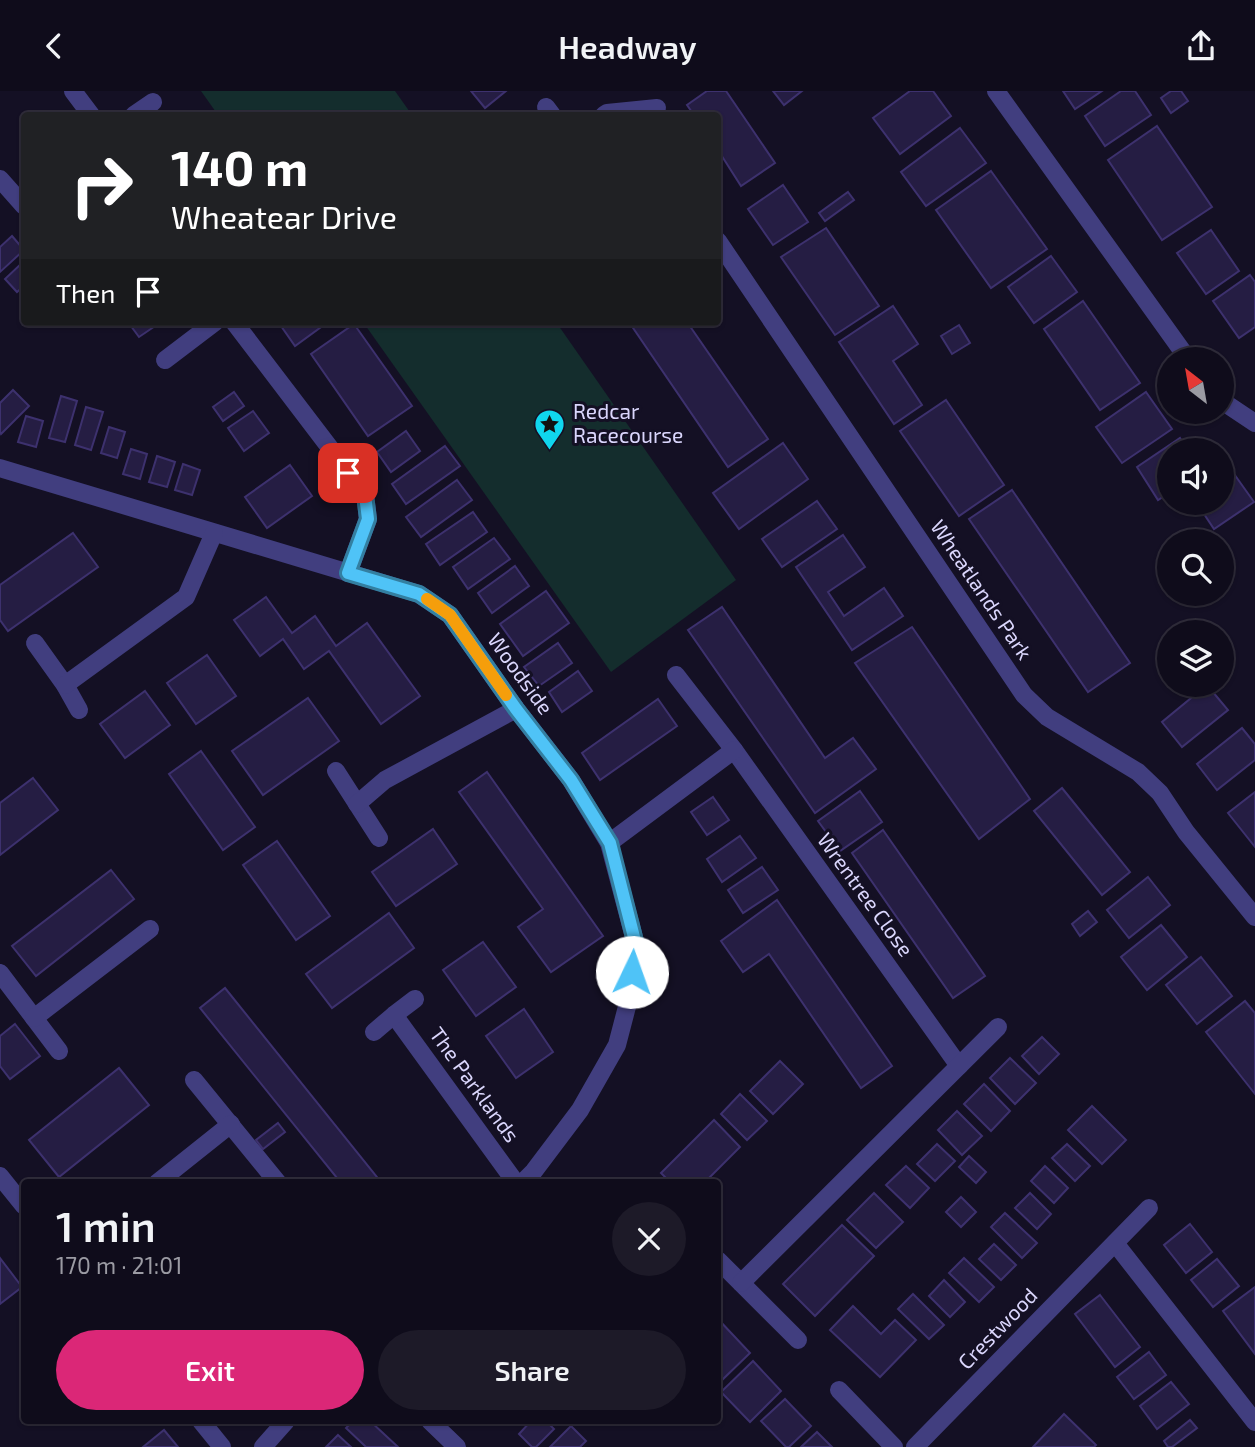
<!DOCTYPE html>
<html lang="en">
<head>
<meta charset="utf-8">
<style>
  :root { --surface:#0f0c1b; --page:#1d1a28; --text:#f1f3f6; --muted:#9b9ba3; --line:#2f2c3a; --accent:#db2777 }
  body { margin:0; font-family:"Exo 2",sans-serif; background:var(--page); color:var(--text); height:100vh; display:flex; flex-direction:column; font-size:26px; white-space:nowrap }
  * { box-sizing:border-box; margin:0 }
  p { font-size:23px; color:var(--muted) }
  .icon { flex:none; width:38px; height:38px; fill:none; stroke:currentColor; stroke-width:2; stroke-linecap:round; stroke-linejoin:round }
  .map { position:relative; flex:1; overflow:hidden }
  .panel { position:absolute; left:21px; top:1088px; width:700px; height:245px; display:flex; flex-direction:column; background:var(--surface); border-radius:7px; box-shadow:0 2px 5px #0004,0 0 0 2px var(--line) }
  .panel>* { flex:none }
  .hud { position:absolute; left:21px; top:21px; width:700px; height:214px; border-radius:7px; box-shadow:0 2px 5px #0004,0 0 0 2px var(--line); background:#202124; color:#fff; overflow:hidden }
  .needle { width:46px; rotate:329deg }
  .controls { position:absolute; left:1157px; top:256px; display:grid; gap:14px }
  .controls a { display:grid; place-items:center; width:77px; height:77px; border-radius:50%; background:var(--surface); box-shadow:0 2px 5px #0004,0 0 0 2px var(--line); font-size:35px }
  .pin { position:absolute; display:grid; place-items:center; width:60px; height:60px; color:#fff; margin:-30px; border-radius:14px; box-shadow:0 4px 10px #0006 }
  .me { position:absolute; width:77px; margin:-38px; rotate:3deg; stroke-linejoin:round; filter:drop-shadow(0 0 5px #0008) }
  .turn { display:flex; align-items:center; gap:24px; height:147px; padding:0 35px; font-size:32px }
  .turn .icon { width:91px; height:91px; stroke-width:2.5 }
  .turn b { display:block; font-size:49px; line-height:60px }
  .then { display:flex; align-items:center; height:66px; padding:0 35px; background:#0003; gap:14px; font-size:26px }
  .round { display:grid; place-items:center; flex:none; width:74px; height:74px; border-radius:37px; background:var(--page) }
  .headline { display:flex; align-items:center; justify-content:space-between; height:119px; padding:0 35px }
  h1 { font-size:42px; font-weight:600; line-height:52px }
  .button { display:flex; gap:14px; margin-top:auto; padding:14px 35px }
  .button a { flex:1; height:80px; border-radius:42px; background:var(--accent); color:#fff; font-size:28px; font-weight:600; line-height:80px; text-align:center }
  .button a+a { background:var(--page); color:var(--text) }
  header { display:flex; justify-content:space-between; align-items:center; height:91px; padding:0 35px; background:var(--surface); font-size:32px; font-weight:600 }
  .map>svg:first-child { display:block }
  .green { fill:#142d2d }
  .building { fill:#251d43; stroke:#3d316e; stroke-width:2 }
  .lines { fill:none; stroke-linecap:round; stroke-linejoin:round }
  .street { stroke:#413e7f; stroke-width:18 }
  .route-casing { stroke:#337fa1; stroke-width:18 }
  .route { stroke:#4fc3f7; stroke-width:12 }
  .slow { stroke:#f59e0b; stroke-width:12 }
  .labels { text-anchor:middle; stroke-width:6; stroke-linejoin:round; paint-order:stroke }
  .poi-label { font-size:21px; fill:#dad6fc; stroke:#141024; text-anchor:start }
  .street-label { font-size:21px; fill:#dad6fc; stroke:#141024 }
</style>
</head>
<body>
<header><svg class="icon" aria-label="back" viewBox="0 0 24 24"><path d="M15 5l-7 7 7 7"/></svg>Headway<svg class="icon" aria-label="share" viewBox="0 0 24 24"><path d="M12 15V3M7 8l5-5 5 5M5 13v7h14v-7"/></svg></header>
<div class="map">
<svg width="1255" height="1356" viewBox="0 0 1255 1356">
  <rect width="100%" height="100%" fill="#141024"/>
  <g class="green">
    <path d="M201 0H395L412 24H218Z"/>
    <path d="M363 231H556L736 489 611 581Z"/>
  </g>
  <g class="building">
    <path d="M471 0H506L485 17Z"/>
    <path d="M707 0H726L775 72 741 95 718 59V24H694L687 14Z"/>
    <path d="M773 0H802L784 14Z"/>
    <path d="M910 0H933L951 25 900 63 873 27Z"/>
    <path d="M1063 0H1102L1075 18Z"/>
    <path d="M1121 0H1135L1151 24 1105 55 1085 25Z"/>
    <path d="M1171 0H1181L1188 10 1171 22 1161 7Z"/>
    <path d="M1157 35 1212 116 1162 149 1108 69Z"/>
    <path d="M960 37 986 72 926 115 901 81Z"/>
    <path d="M991 80 1047 158 991 197 936 119Z"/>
    <path d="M783 94 808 131 773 154 748 118Z"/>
    <path d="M848 101 854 109 825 130 819 122Z"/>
    <path d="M826 137 879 215 835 244 781 166Z"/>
    <path d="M1211 139 1239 180 1206 203 1177 162Z"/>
    <path d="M12 145 24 159 0 181V156Z"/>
    <path d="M1051 165 1077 201 1034 232 1008 196Z"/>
    <path d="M24 170V195L17 201 5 188Z"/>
    <path d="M1250 184 1255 191V236L1239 247 1213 210Z"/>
    <path d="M1083 210 1140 292 1100 319 1044 238Z"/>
    <path d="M893 215 918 253 893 270 922 314 894 333 839 251Z"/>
    <path d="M128 231H161L139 246Z"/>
    <path d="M286 231H328L295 255 281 235Z"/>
    <path d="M629 231H687L768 348 728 376Z"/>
    <path d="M354 233 412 315 368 345 311 263Z"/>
    <path d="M959 234 970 252 952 263 941 245Z"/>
    <path d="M13 299 29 315 1 343 0 341V312Z"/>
    <path d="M234 301 244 315 223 330 213 316Z"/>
    <path d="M1146 301 1172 338 1122 372 1096 336Z"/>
    <path d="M61 305 77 310 65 351 49 347Z"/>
    <path d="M946 309 1004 394 959 425 900 340Z"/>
    <path d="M86 316 103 321 91 359 75 354Z"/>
    <path d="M253 320 269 342 244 360 228 337Z"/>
    <path d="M26 325 43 330 36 356 18 351Z"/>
    <path d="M109 336 125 341 117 367 101 362Z"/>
    <path d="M406 340 420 360 391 381 377 361Z"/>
    <path d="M1180 347 1187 359H1169V402L1158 409 1137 376Z"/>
    <path d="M783 352 808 388 739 438 713 402Z"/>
    <path d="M445 355 460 375 406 413 392 393Z"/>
    <path d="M131 358 147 363 140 388 123 383Z"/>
    <path d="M157 365 175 371 167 396 149 391Z"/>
    <path d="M183 373 200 379 192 404 175 399Z"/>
    <path d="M1227 373 1254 411 1214 438 1196 411H1222V376Z"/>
    <path d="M290 374 312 405 267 437 245 406Z"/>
    <path d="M457 389 472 409 421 446 406 426Z"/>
    <path d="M1012 399 1130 572 1088 601 969 428Z"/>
    <path d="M817 410 837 438 782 476 762 448Z"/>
    <path d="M473 421 487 441 440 474 426 453Z"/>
    <path d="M73 442 98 476 8 540 0 529V494Z"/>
    <path d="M843 444 865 476 828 501 844 525 884 497 903 525 852 559 796 476Z"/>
    <path d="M494 447 510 468 468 498 453 476Z"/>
    <path d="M515 475 529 495 492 522 478 502Z"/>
    <path d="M546 500 569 532 523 565 500 533Z"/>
    <path d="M266 506 292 542 315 525 336 555 367 532 420 605 381 633 329 560 304 578 283 548 260 565 234 529Z"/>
    <path d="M722 516 825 667 853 647 876 678 815 722 688 539Z"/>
    <path d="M912 536 1030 708 979 748 855 572Z"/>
    <path d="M558 552 572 572 539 595 524 576Z"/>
    <path d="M207 564 236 605 196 633 167 592Z"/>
    <path d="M578 580 592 600 562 621 549 601Z"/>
    <path d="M1207 594 1228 619 1182 656 1162 631Z"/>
    <path d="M145 600 170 634 125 667 100 633Z"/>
    <path d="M308 607 339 650 263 704 232 660Z"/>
    <path d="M658 608 677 635 600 689 582 662Z"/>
    <path d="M1242 637 1255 653V669L1217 699 1197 673Z"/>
    <path d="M201 660 255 736 223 759 169 683Z"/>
    <path d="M487 681 603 845 551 881 518 836 543 818 459 701Z"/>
    <path d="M33 687 58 719 0 764V712Z"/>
    <path d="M1062 697 1130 781 1102 804 1034 720Z"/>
    <path d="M860 700 882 731 840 760 818 730Z"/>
    <path d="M1255 701V756L1228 722Z"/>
    <path d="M713 706 729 729 707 744 691 721Z"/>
    <path d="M433 738 457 773 396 815 372 781Z"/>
    <path d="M883 739 985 885 953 907 852 762Z"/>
    <path d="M740 745 756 767 722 791 707 768Z"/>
    <path d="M277 750 330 825 296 849 243 774Z"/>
    <path d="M762 776 778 799 743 822 728 799Z"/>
    <path d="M111 779 134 808 36 885 12 855Z"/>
    <path d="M1148 786 1170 814 1129 847 1107 819Z"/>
    <path d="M777 809 892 975 861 997 769 863 743 881 721 850Z"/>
    <path d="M1088 820 1097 831 1080 845 1072 833Z"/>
    <path d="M389 822 414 857 332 917 306 883Z"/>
    <path d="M1161 834 1187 866 1147 899 1121 866Z"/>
    <path d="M483 851 516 896 476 925 443 879Z"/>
    <path d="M1201 866 1232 905 1197 933 1166 894Z"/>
    <path d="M225 897 377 1086 370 1092H341L200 917Z"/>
    <path d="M1245 910 1255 922V1003L1206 941Z"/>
    <path d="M524 918 553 961 516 987 486 945Z"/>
    <path d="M15 933 40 965 10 988 0 975V945Z"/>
    <path d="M1042 946 1059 963 1039 983 1022 965Z"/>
    <path d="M1010 967 1036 992 1015 1013 990 987Z"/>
    <path d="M780 970 803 993 773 1023 750 1000Z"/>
    <path d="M119 977 149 1014 59 1086 29 1049Z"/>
    <path d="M984 993 1010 1020 991 1040 964 1013Z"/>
    <path d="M740 1003 767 1030 747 1049 721 1023Z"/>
    <path d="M1092 1015 1126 1049 1102 1073 1068 1039Z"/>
    <path d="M957 1020 982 1045 962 1064 938 1039Z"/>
    <path d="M714 1029 740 1056 704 1092H671L661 1082Z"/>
    <path d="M278 1032 285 1041 263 1058 256 1049Z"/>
    <path d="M937 1053 955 1070 935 1090 917 1073Z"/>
    <path d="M1067 1053 1090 1075 1075 1090 1052 1067Z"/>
    <path d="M969 1065 986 1081 976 1092 959 1076Z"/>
    <path d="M906 1075 929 1097 910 1117 886 1094Z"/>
    <path d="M1045 1075 1068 1097 1054 1112 1031 1090Z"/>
    <path d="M874 1102 903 1131 876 1157 847 1129Z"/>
    <path d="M1030 1102 1051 1123 1037 1138 1015 1117Z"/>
    <path d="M961 1106 976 1121 961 1136 946 1121Z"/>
    <path d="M1005 1122 1037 1152 1022 1167 991 1136Z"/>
    <path d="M1190 1133 1212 1161 1186 1182 1164 1154Z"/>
    <path d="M842 1134 874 1165 815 1225 783 1193Z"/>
    <path d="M994 1153 1016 1174 1001 1189 979 1168Z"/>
    <path d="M0 1167 22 1196 0 1213Z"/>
    <path d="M964 1167 994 1196 979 1211 949 1182Z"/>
    <path d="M1217 1168 1239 1195 1213 1216 1191 1189Z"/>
    <path d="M944 1189 965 1211 950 1226 929 1205Z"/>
    <path d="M1255 1196V1263L1223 1220Z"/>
    <path d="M913 1203 944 1234 929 1248 898 1218Z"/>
    <path d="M1100 1204 1140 1256 1115 1276 1075 1223Z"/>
    <path d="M853 1215 881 1243 895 1229 916 1249 880 1286 830 1239Z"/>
    <path d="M718 1228 750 1262 720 1291 718 1289Z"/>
    <path d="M1149 1261 1166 1284 1134 1308 1117 1286Z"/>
    <path d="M753 1270 781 1300 750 1331 721 1301Z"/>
    <path d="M1171 1291 1189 1313 1157 1338 1140 1315Z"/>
    <path d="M785 1308 811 1335 789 1356H786L761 1330Z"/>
    <path d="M1064 1323 1096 1354 1094 1356H1033Z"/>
    <path d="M1190 1329 1197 1337 1172 1356H1168L1164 1350Z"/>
    <path d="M353 1330H370L398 1356H366L346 1337Z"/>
    <path d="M531 1330H546L554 1338 536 1356H532L519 1343Z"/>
    <path d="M571 1335 586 1350 580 1356H550Z"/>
    <path d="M164 1339 178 1356H143Z"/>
    <path d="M817 1341 832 1356H801Z"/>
    <path d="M338 1344 351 1356H326Z"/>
  </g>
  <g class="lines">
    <g class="street">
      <path d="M73 0 91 24"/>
      <path d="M996 0 1188 268"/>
      <path d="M546 16 552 24"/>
      <path d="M134 24 153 11"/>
      <path d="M604 24 607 22 657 17"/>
      <path d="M0 88 24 115"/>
      <path d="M718 150 1024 604 1047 626 1138 681 1160 702 1186 741 1255 826"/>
      <path d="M234 231 365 403 368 428 348 482"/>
      <path d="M165 269 215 231"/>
      <path d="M1222 310 1255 332"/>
      <path d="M0 377 419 503 450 524 516 618 571 689 609 752 636 854 629 908 617 954 580 1019 534 1080 522 1092"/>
      <path d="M35 552 65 594 79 619"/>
      <path d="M676 584 734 659 959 975"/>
      <path d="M65 594 186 506 214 442"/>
      <path d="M336 680 379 747"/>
      <path d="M357 713 385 689 516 618"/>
      <path d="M609 752 734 659"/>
      <path d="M0 882 59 960"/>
      <path d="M394 924 516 1092"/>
      <path d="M34 927 150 838"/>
      <path d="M374 941 394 924 415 908"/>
      <path d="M194 989 278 1092"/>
      <path d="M0 1085 24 1115"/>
      <path d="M157 1092 231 1033"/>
      <path d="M1115 1152 1255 1331"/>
      <path d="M718 1169 798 1249"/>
      <path d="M741 1192 998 936"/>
      <path d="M839 1299 894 1356"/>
      <path d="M201 1330 222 1356"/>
      <path d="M430 1330 457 1356"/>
      <path d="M263 1356 286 1330"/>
      <path d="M915 1356 1149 1117"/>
    </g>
  </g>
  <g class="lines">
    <defs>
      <path id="route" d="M348 382 365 404 368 428 348 482 419 503 450 524 516 618 571 689 610 752 636 854 632 881"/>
    </defs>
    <use href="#route" class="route-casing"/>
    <use href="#route" class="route"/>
    <path class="slow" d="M427 508 450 524 506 604"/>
  </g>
  <defs>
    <symbol id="sight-pin" viewBox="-11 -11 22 30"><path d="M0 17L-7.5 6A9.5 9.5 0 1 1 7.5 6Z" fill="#10d6ee" stroke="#141024"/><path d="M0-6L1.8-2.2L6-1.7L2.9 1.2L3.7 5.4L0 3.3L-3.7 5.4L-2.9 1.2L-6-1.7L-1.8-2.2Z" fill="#111"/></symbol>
  </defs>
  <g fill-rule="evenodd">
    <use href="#sight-pin" x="532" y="316" width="35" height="47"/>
  </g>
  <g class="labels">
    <g class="poi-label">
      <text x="573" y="328">Redcar<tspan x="573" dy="24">Racecourse</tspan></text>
    </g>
    <g class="street-label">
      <text transform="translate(981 499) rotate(56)" y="7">Wheatlands Park</text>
      <text transform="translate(520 583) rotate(54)" y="7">Woodside</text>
      <text transform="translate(865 804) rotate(54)" y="7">Wrentree Close</text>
      <text transform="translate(474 994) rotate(54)" y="7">The Parklands</text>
      <text transform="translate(998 1238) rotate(-46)" y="7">Crestwood</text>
    </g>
  </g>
</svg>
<div class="controls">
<a><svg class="needle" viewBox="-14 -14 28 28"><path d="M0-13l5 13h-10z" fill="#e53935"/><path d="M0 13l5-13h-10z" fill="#9b9ba3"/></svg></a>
<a><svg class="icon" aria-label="sound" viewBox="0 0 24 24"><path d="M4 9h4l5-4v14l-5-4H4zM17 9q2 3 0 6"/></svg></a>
<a><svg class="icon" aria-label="search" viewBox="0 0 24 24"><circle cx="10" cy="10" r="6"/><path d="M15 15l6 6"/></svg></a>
<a><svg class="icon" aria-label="layers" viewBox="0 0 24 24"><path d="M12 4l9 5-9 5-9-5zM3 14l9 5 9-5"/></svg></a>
</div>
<div class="pin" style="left:348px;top:382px;background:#d93025"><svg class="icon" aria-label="arrive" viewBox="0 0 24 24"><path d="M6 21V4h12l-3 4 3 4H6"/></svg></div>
<svg class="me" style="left:632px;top:881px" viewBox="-20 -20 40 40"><circle r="19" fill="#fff"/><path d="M0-13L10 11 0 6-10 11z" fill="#4fc3f7"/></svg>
<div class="hud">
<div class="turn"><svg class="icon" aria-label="right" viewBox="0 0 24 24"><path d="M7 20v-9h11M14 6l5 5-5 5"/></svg><div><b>140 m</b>Wheatear Drive</div></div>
<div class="then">Then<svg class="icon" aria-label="arrive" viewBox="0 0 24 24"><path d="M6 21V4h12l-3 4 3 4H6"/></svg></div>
</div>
<section class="panel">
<div class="headline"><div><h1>1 min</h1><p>170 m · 21:01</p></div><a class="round"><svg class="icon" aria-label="close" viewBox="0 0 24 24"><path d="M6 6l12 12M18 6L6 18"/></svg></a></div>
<div class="button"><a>Exit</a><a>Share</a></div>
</section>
</div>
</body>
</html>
